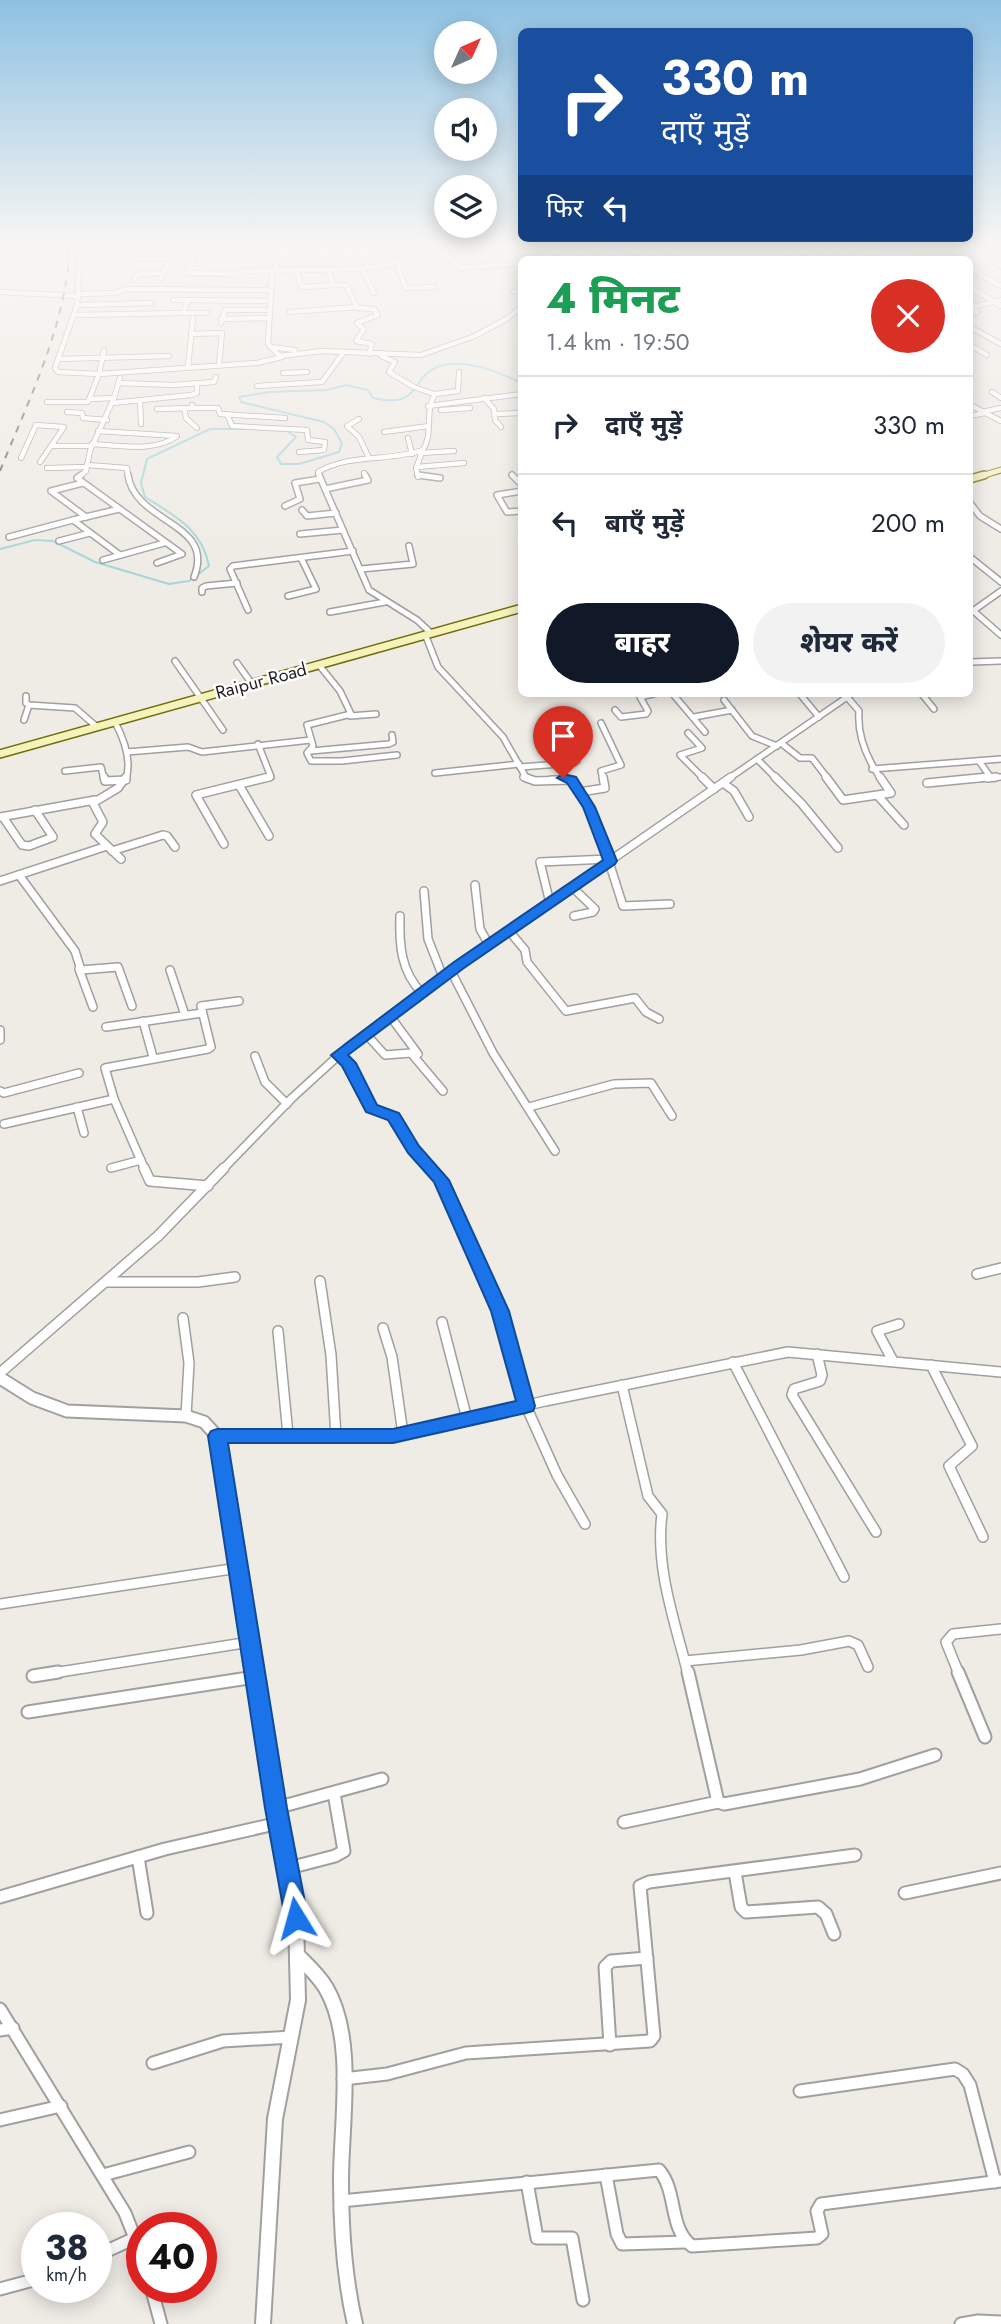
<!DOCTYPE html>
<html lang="hi">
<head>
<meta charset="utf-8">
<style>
  :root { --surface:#fff; --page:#f2f2f3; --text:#1f2937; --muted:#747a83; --line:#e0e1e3; --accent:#111827 }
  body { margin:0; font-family:Jost,"Noto Sans Devanagari",sans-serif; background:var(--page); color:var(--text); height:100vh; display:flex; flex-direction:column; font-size:26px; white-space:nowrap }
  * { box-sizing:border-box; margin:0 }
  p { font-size:23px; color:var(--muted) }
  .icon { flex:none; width:38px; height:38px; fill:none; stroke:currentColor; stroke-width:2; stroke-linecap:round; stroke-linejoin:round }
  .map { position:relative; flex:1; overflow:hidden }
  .side { position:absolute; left:518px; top:256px; width:455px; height:441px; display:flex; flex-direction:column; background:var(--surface); border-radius:10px; box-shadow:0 4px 18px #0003 }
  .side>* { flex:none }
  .hud { position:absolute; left:518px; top:28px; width:455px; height:214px; border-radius:10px; box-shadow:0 4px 18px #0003; background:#1a4fa0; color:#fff; overflow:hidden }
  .needle { width:46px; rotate:45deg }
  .buttons { position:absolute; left:434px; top:21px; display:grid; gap:14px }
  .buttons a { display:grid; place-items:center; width:63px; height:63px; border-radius:50%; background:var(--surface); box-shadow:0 4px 18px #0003; font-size:35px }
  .speed { position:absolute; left:21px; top:2212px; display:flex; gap:14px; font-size:35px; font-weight:700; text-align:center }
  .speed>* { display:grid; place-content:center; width:91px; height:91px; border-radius:50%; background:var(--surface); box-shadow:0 4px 18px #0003; line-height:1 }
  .speed small { font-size:18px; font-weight:400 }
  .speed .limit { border:10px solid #d22; background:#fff; color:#111 }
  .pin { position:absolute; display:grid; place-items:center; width:60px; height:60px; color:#fff; margin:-72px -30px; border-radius:50% 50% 50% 0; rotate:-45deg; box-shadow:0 0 7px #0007 }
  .pin .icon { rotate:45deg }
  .me { position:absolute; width:77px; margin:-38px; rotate:352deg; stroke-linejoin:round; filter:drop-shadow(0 0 5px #0008) }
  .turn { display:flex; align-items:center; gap:24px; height:147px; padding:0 28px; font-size:32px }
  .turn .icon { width:91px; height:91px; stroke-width:2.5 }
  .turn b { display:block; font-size:49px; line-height:60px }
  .then { display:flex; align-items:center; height:66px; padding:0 28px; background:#0003; gap:14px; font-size:26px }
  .round { display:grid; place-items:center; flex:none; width:74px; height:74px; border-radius:37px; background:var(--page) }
  .head { display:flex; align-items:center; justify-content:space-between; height:119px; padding:0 28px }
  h1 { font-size:42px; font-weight:800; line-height:52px; color:#1e9e55 }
  .action { display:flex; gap:14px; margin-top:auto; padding:14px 28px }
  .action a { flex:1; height:80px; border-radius:42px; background:var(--accent); color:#fff; font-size:28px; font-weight:800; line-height:80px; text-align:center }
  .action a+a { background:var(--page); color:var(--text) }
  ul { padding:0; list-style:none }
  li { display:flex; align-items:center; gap:21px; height:98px; padding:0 28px; border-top:2px solid var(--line) }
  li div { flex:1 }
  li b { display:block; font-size:26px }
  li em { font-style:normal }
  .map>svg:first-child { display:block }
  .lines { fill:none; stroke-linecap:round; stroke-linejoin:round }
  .stream { stroke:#a8d5da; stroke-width:2 }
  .minor-far4-casing { stroke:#a0a0a0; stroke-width:6 }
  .minor-far3-casing { stroke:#a0a0a0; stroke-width:8 }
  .minor-far2-casing { stroke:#a0a0a0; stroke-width:10 }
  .minor-far1-casing { stroke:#a0a0a0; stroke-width:12 }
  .minor-casing { stroke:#a0a0a0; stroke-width:15 }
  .tertiary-far1-casing { stroke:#a0a0a0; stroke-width:15 }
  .tertiary-casing { stroke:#a0a0a0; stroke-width:18 }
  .secondary-far1-casing { stroke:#716f0b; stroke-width:7 }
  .secondary-casing { stroke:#716f0b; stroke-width:10 }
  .minor-far4 { stroke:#fff; stroke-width:4.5 }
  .minor-far3 { stroke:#fff; stroke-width:5 }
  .minor-far2 { stroke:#fff; stroke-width:7 }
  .minor-far1 { stroke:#fff; stroke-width:9 }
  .minor { stroke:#fff; stroke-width:11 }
  .tertiary-far1 { stroke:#fff; stroke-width:11 }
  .tertiary { stroke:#fff; stroke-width:14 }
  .secondary-far1 { stroke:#f6f2bc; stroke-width:5 }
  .secondary { stroke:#f6f2bc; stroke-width:7 }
  .rail { stroke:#6d6d6d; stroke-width:2; stroke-dasharray:7 7; stroke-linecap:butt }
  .route { fill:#1a73e8; stroke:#114b97; stroke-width:2 }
  .labels { text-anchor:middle; stroke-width:5; stroke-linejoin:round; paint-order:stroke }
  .far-street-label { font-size:18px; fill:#1f1f1f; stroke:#fff }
</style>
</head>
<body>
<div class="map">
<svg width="1001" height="2324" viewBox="0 0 1001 2324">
  <rect width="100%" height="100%" fill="#efebe5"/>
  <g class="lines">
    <g class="stream">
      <path d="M866 259 870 242"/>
      <path d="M287 431 296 437 277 457 281 464H299L339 452 342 443 334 429 324 422 241 402 239 397 269 392 327 390 346 385 368 390 373 398C422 409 410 378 437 367 463 357 498 372 522 383"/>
      <path d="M0 549 35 540 53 541 95 562 169 584 189 581 209 566C202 529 175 516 145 497L141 483 147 459 210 429H245"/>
    </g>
    <defs>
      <g id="minor-far4">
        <path d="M81 242 77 305 55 368 58 372 99 374 257 363 282 357"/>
        <path d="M194 242 193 262 188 273 237 274"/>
        <path d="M287 242 272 274 268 344 280 356 322 351 421 355 475 336 508 318 522 306"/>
        <path d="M449 242 454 248 476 246"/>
        <path d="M593 242 598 259"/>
        <path d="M773 242 794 247 823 242"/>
        <path d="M843 242 886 248"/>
        <path d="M418 243 431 242"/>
        <path d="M491 243 502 242"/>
        <path d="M645 243 677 252 687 259"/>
        <path d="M338 244 348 242"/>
        <path d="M818 244 847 252 842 255 854 258"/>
        <path d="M887 246 946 250"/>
        <path d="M131 247H161L157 259H170"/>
        <path d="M794 247 825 259"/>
        <path d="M282 249 334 255 361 253"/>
        <path d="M595 249 646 242"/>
        <path d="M443 250 460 268 522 263"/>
        <path d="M360 252 384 255 399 263"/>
        <path d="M520 252 541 250 539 244 553 242"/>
        <path d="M413 253 454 248"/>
        <path d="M621 254 638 259"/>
        <path d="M883 254 943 259"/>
        <path d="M250 255 252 250H281"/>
        <path d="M136 259H157"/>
        <path d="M563 259 562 255 584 253"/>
        <path d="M616 259 622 252 637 247"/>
        <path d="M965 259 961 257 972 254"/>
        <path d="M990 260 1001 266"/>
        <path d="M397 265 406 288 434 287"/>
        <path d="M362 268 374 293"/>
        <path d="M368 268 361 250 368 247 395 249"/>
        <path d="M296 269 301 286 305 287 333 285 328 269"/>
        <path d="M970 269 1001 286"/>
        <path d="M510 270 522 268"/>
        <path d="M235 277 242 271 356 269 419 261 411 251"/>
        <path d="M161 278 173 255 193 254"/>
        <path d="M134 279 139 274 163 273"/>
        <path d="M970 287 1001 306"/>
        <path d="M0 292 79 296"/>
        <path d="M514 292 522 290"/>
        <path d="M78 294 116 293 125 289 271 290"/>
        <path d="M173 300 271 301"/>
        <path d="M188 300 183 313H207"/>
        <path d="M77 305 151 303"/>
        <path d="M357 308 374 309 378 315 357 323 364 329 356 341 372 344 369 354"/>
        <path d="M290 312 357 307 346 285H333"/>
        <path d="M970 314 977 312 973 307 1001 300"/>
        <path d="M75 315 183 313"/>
        <path d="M221 319 269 318"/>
        <path d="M221 323 225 310H270"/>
        <path d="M970 327 1001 344"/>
        <path d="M191 334 222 333 219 365"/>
        <path d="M970 345 987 355"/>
        <path d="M270 347 295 350"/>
        <path d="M381 356 395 362 389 372 414 387 434 394"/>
        <path d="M58 359 169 356"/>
        <path d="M188 367 193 318"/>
        <path d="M283 373 307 372"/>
        <path d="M119 383 173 385 214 382 216 377"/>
        <path d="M257 386 322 382 344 352"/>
        <path d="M992 392 1001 398"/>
        <path d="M484 398 494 409 495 420 501 427"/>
        <path d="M89 399 114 398 120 378"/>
        <path d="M140 400 141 424"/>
        <path d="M47 402H88L99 374 104 350"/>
        <path d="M112 403 191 395 197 393V384"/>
        <path d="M970 405 1001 421"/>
        <path d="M428 406 522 394"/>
        <path d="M184 408 186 418 197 428"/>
        <path d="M192 408H218L220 414 285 418"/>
        <path d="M157 409 192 408V405"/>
        <path d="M441 410 470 408"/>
        <path d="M67 412 82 413 83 418 107 420"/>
        <path d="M982 412 1001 408"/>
        <path d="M227 414 232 426 307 430 308 440 325 442 324 450 299 452"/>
        <path d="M496 414 522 413"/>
        <path d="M970 416 985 413"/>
        <path d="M359 419 347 426 359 437 369 458"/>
        <path d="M384 432 429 426"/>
        <path d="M408 438 412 454"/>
        <path d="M92 444C118 445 155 453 177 436L98 431"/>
        <path d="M420 453 454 451"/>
        <path d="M21 458 36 425 64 427 51 446"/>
        <path d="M40 462 51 446H91"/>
        <path d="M87 465 127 468 128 477"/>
        <path d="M417 467 464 463"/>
        <path d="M47 468 87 467"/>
        <path d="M364 473 366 477"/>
        <path d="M79 477 86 471 90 451 114 398"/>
        <path d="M320 477 318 472C351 453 388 462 423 450 434 432 424 412 435 394L458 391 459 372"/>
        <path d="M418 477 416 468 421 455 419 452"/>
      </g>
      <g id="minor-far3">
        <path d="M81 475 77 478 182 554 157 563"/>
        <path d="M128 475C135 524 216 522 194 577"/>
        <path d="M319 475 369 590 417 620 431 633"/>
        <path d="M418 475 440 478"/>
        <path d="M512 475 522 485"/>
        <path d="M83 483 51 491 86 517"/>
        <path d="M325 489 368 480 365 475"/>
        <path d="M522 491 497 495 507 512 522 511"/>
        <path d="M970 503 980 516 1001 529"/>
        <path d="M285 506 300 499 295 483 320 479"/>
        <path d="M119 509 73 520 120 555"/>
        <path d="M302 510 307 516 336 513"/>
        <path d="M300 534 343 530"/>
        <path d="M9 537 73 520"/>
        <path d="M59 541 90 533"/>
        <path d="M970 557 1001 582"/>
        <path d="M103 560 164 543"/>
        <path d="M361 569 413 564 409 546"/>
        <path d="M202 592V588L206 586 237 583"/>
        <path d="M288 596 316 589 301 558"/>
        <path d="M970 608 1001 635"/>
        <path d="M248 610 230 569 233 566 353 551"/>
        <path d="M330 612 385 602"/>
        <path d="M970 613 1001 591"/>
        <path d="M425 634 438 667 503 737 527 779"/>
        <path d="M175 661 223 730"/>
        <path d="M970 662 1001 661"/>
        <path d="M237 663 252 684"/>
        <path d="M319 665 340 691 351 714 307 725 313 746 307 753 311 761H342L397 755"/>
        <path d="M672 693 705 732"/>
        <path d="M799 693 819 717"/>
        <path d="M921 693 934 709"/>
        <path d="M26 696V703L29 705 75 708 97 727"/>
        <path d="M847 697 859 711C857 736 867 759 881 779"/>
        <path d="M724 700 752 736 777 746"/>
        <path d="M615 710 621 717 646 714 648 711 640 697 657 693"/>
        <path d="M350 716 376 714"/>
        <path d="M694 717 732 710"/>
        <path d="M24 720 29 705"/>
        <path d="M115 722C124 739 132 760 126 779"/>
        <path d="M601 723 621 765 601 771 603 779"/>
        <path d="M688 733 702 748 680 755 704 779"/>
        <path d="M781 743 800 758H812L828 779"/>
        <path d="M258 744 271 777 262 779"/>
        <path d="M311 751 389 744 393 742 392 735"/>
        <path d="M127 752 188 747 202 752 311 740"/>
        <path d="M757 759 777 779"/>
        <path d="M520 767 574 763 577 761 572 750"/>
        <path d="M872 769 1001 759"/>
        <path d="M65 771 101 767 104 779"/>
        <path d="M435 773 519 764"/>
        <path d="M988 778 1001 777"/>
        <path d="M551 779H569"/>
        <path d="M728 779 853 693"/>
        <path d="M974 779 988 778 989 775 979 761"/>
      </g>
      <g id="minor-far2">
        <path d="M104 777 105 781 126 780"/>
        <path d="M524 777 535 781 572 780 597 824 623 906 670 904"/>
        <path d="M702 777 714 789"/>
        <path d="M775 777 802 804 838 848"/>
        <path d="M826 777 843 800 891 793 880 777"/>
        <path d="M988 778 996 777"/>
        <path d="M723 783 734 791 749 817"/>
        <path d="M927 783 988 777"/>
        <path d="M239 785 269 836"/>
        <path d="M580 792 605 788 603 777"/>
        <path d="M878 796 904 825"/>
        <path d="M0 817 95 800"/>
        <path d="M3 817 22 845 29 846 53 837 35 810"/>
        <path d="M224 844 196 795 269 777"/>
        <path d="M112 851 163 835 167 836 175 847"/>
        <path d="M121 859 95 834 103 822 93 803 118 788 126 777"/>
        <path d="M19 875 75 951 81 970 118 967 132 1006"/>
        <path d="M0 881 107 846"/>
        <path d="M475 885 480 929 489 945"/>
        <path d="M572 887 595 909 593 912 574 916"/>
        <path d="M424 891 428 939 443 977"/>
        <path d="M550 903 540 862 609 859"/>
        <path d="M400 916C399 945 401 972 422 993"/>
        <path d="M509 931 525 950 527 962 566 1011 635 998 646 1012 659 1019"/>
        <path d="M79 969 93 1007"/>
        <path d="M170 970 185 1015"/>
        <path d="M451 971 493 1053 555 1151"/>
        <path d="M390 1016 418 1054"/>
        <path d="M143 1021 153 1057"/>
        <path d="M106 1027 202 1013"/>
        <path d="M0 1030V1040"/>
        <path d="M366 1034 385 1055 411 1053 443 1091"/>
        <path d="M339 1055 349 1063 371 1108 393 1116 414 1150 432 1170"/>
        <path d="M255 1056 265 1082 287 1104"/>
        <path d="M0 1091 4 1093 79 1073"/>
        <path d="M77 1107 84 1133"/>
        <path d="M529 1107 614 1084 651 1083 672 1116"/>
        <path d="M4 1124 114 1099"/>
        <path d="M111 1168 141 1160"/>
        <path d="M145 1170 114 1099 105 1068 208 1049 211 1047 201 1006 239 1001"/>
        <path d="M222 1170 292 1098 349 1046 459 965 731 777"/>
      </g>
      <g id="minor-far1">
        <path d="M144 1168 150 1181 208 1186"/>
        <path d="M430 1168 441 1180 500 1311 526 1406 557 1475 585 1524"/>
        <path d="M977 1274 1001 1268"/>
        <path d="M320 1281 331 1355 336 1437"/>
        <path d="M106 1282H198L235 1277"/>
        <path d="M183 1318 189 1363 186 1416"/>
        <path d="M442 1322 467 1419"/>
        <path d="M383 1328 392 1357 403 1434"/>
        <path d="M278 1331 288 1435"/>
        <path d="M817 1354 822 1375 820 1381 794 1389 792 1395 876 1532"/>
        <path d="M893 1361 877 1331 899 1324"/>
        <path d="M733 1362 844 1577"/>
        <path d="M931 1365 972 1446 949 1466 983 1537"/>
        <path d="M0 1373 158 1236 224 1168"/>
        <path d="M622 1385 648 1496 662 1514C655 1568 675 1622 688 1674"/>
        <path d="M217 1436H392L545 1401 788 1352 1001 1372"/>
        <path d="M0 1604 238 1568"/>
        <path d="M685 1661 801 1650 849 1641 858 1645 868 1667"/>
        <path d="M47 1674 250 1642"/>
        <path d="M959 1674 946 1642 953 1634 1001 1629"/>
      </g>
      <g id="minor">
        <path d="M688 1672 718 1802 724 1804 860 1779 935 1755"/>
        <path d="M958 1672 985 1737"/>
        <path d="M33 1676 58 1672"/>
        <path d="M28 1712 255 1677"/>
        <path d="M276 1808 382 1779"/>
        <path d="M624 1822 718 1802"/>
        <path d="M138 1857 147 1913"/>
        <path d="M289 1868 335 1856 344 1851 334 1793"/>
        <path d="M735 1872 741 1907 746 1912 818 1907 826 1914 834 1934"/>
        <path d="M905 1893 1001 1873"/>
        <path d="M0 1897 165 1849 279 1823"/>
        <path d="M0 2009 125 2213 142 2256"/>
        <path d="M0 2030 13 2028"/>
        <path d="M610 2045 605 1967 611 1961 647 1958"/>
        <path d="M153 2063 223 2041 292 2037"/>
        <path d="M343 2079 387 2074 466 2053 650 2041 654 2036 640 1886 649 1882 855 1855"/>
        <path d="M800 2091 955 2069 963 2074 970 2085 995 2182"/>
        <path d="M0 2120 61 2106"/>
        <path d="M103 2175 189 2152"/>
        <path d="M606 2175 617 2234 622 2244 685 2242"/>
        <path d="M527 2182 537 2238H572L583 2300"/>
        <path d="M341 2201 659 2170C678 2192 668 2228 692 2246L817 2238 822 2234 817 2211 821 2204 1001 2181"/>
        <path d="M96 2256 135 2238"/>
        <path d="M151 2287 161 2324"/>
        <path d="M0 2289 37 2279"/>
        <path d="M961 2324 978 2321 1001 2322"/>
      </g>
      <path id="tertiary-far1" d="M0 1378 32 1398 67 1411 186 1416 204 1422 217 1436 255 1674"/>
      <g id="tertiary">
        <path d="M254 1672 296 1918 298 2000 275 2119 263 2324"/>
        <path d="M298 1956C308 1966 319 1976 326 1988 356 2039 341 2123 341 2180 341 2228 344 2277 355 2324"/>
      </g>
      <path id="secondary-far1" d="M978 477 1001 470"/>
      <g id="secondary">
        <path d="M970 479 984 475"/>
        <path d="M0 754 522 608"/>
      </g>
    </defs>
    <use href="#minor-far4" class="minor-far4-casing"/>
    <use href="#minor-far3" class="minor-far3-casing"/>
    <use href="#minor-far2" class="minor-far2-casing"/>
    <use href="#minor-far1" class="minor-far1-casing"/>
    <use href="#minor" class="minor-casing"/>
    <use href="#tertiary-far1" class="tertiary-far1-casing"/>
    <use href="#tertiary" class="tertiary-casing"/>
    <use href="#secondary-far1" class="secondary-far1-casing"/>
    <use href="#secondary" class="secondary-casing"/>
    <use href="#minor-far4" class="minor-far4"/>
    <use href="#minor-far3" class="minor-far3"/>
    <use href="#minor-far2" class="minor-far2"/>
    <use href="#minor-far1" class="minor-far1"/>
    <use href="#minor" class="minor"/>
    <use href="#tertiary-far1" class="tertiary-far1"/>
    <use href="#tertiary" class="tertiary"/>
    <use href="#secondary-far1" class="secondary-far1"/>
    <use href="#secondary" class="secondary"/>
    <path class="rail" d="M0 471C28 401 70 318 69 242"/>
  </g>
  <linearGradient id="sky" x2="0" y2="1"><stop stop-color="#8ec1e2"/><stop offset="0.43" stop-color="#f8f6f3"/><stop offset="1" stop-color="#f8f6f3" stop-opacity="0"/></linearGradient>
  <rect width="1001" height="567" fill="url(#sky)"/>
  <path class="route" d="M563 774 576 777 595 807 617 861 615 864 464 968 348 1055 356 1063 377 1105 399 1113 419 1146 449 1180 509 1311 535 1406 533 1411 526 1413 393 1443H228L287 1808 308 1918 305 1926 296 1929 288 1926 285 1918 265 1808 208 1436 211 1431 217 1429H393L516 1401 491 1311 434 1182 408 1153 388 1120 366 1112 342 1066 331 1055 454 962 603 860 583 807 567 783 557 778Z"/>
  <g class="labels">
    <g class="far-street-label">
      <text transform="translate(261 681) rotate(-15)" y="6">Raipur Road</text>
    </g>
  </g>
</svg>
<div class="buttons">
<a><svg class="needle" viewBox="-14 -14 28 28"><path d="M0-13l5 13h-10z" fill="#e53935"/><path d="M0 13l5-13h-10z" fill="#747a83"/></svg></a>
<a><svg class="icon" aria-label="sound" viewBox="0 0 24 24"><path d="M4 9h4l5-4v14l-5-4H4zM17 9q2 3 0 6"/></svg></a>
<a><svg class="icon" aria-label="layers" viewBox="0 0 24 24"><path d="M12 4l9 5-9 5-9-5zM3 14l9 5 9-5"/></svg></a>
</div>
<div class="speed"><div>38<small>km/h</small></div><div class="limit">40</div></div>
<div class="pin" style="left:563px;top:778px;background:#d93025"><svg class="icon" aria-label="arrive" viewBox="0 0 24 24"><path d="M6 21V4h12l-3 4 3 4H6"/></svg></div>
<svg class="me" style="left:296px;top:1918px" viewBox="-20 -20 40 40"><path d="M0-17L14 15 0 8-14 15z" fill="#1a73e8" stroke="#fff" stroke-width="4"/></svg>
<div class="hud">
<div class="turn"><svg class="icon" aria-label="right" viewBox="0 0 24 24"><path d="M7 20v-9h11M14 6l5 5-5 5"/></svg><div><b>330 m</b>दाएँ मुड़ें</div></div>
<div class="then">फिर<svg class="icon" aria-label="left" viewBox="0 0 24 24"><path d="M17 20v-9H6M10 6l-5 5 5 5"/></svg></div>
</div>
<section class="side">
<div class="head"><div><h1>4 मिनट</h1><p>1.4 km · 19:50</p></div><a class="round" style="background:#d93025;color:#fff"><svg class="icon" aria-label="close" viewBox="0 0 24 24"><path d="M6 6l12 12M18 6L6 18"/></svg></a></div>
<ul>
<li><svg class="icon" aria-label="right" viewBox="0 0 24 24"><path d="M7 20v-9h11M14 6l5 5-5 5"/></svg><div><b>दाएँ मुड़ें</b></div><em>330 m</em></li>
<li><svg class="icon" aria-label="left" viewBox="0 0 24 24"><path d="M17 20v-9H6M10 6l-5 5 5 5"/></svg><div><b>बाएँ मुड़ें</b></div><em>200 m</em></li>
</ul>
<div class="action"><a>बाहर</a><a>शेयर करें</a></div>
</section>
</div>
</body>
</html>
